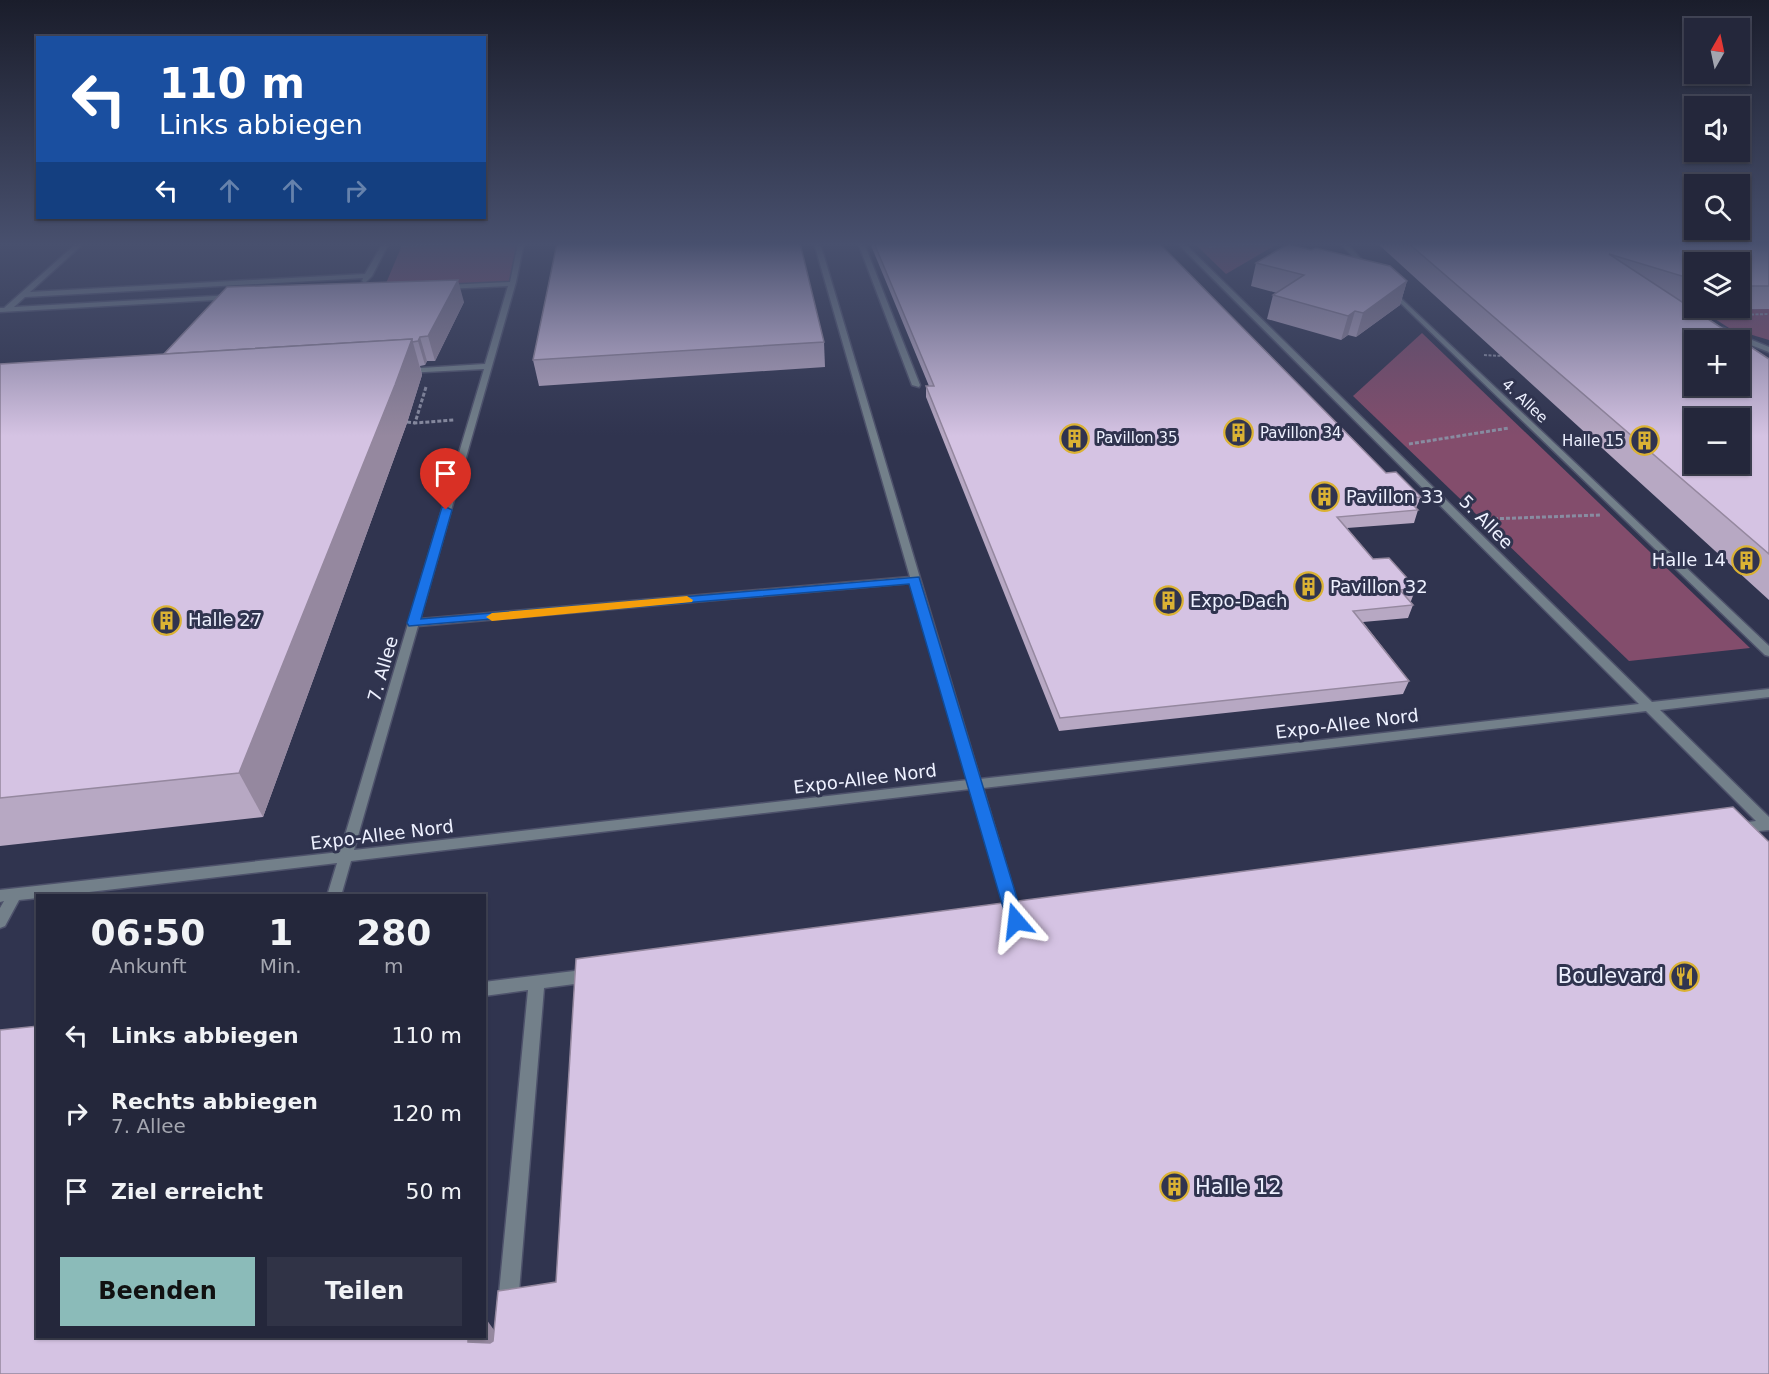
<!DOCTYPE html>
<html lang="de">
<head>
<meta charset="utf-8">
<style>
  :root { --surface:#24273b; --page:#303346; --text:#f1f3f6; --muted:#a3a5af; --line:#414455; --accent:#8bbbb9 }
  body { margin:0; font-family:"DejaVu Sans",sans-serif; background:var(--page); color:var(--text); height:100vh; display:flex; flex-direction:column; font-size:22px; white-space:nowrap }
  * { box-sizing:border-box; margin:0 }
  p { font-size:20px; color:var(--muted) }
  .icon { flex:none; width:33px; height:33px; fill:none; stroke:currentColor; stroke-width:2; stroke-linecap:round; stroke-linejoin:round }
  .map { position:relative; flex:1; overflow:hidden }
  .drawer { position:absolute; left:36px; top:894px; width:450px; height:444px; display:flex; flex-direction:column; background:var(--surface); border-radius:0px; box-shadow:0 2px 4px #0004,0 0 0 2px var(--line) }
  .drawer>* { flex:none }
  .banner { position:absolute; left:36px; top:36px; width:450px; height:183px; border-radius:0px; box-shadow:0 2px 4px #0004,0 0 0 2px var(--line); background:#1a4fa0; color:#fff; overflow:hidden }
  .needle { width:39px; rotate:9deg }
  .fabs { position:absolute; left:1684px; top:18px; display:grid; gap:12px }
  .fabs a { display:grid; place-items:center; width:66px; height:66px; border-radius:0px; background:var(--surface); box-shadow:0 2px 4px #0004,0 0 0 2px var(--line); font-size:30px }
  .pin { position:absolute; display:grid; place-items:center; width:51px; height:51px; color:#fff; margin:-62px -26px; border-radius:50% 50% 50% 0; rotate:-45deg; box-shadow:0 0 6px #0007 }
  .pin .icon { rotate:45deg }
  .me { position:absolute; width:66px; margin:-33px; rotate:343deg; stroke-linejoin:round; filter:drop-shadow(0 0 4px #0008) }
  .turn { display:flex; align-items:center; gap:21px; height:126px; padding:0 24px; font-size:27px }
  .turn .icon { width:78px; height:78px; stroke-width:2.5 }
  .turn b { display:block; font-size:42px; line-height:51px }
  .lanes { display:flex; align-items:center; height:57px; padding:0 24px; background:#0003; justify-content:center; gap:30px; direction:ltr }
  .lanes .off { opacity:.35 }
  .eta { display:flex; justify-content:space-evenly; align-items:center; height:102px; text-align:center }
  .eta b { font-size:36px; font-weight:600; line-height:42px }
  .cta { display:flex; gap:12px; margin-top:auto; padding:12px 24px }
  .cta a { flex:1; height:69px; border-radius:0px; background:var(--accent); color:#111; font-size:24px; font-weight:600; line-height:69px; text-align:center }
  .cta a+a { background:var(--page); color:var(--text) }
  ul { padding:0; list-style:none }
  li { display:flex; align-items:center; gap:18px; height:78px; padding:0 24px }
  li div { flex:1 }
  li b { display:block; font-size:22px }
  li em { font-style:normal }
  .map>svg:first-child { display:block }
  .green { fill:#834d6c }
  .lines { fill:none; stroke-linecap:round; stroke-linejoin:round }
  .service-casing { stroke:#4e526b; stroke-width:3 }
  .path-far1 { stroke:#898ca1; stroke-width:2; stroke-dasharray:3 1.5; stroke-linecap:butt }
  .path { stroke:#898ca1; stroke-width:3; stroke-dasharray:4 2; stroke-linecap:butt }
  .service { fill:#73808a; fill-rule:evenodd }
  .wall { fill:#b7a8c3 }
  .shaded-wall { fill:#95889f }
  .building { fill:#d5c3e3; stroke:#95889f; stroke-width:1.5; fill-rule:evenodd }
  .route { fill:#1a73e8; stroke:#114b97; stroke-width:1.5 }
  .slow { fill:#f59e0b }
  .labels { text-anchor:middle; stroke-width:6; stroke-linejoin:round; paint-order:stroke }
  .far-street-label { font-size:15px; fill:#eef1ff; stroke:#30344f }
  .far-poi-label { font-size:15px; fill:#eef1ff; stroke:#30344f; text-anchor:start }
  .poi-label { font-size:18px; fill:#eef1ff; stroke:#30344f; text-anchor:start }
  .street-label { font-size:18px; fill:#eef1ff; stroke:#30344f }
  .near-poi-label { font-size:21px; fill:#eef1ff; stroke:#30344f; text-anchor:end }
</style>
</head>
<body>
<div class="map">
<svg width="1769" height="1374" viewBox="0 0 1769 1374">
  <rect width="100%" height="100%" fill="#30344f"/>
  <g class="green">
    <path d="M403 243H521L513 282 384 288Z"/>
    <path d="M1194 243H1279L1226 274Z"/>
    <path d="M1769 309V340L1729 328 1701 310Z"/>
    <path d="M1422 333 1750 648 1629 661 1353 396Z"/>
  </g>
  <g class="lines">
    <defs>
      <g id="service">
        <path d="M77 243H84L30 292 365 274 383 243H389L372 276 365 283 362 281 363 278 25 297 14 307 233 295 237 297 233 299 0 312V308H4Z"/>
        <path d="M518 243H524L516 282 420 619 910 577 814 243H820L980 779 1639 704 1177 243H1184L1652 702 1769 689V697L1660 710 1769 817V830L1738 833 1733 832 1731 828 1733 824 1756 821 1646 711 983 788 1021 916 1019 920 1014 922 1009 920 1007 916 970 789 351 861 341 896H327L337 863 55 896H38V898L19 900 5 926 0 928V908L4 901 0 902V890L340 852 484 369 405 373 401 371 405 369 485 364 508 286 445 289 442 287 445 285 510 282ZM911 583 968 780 354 850 418 626Z"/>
        <path d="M858 243H864L920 385 919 387 912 385Z"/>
        <path d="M1339 243H1346L1369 267V269H1365Z"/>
        <path d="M1390 288 1769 646V656L1765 655 1388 291V289Z"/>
        <path d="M1717 328H1723L1769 347V352L1717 332Z"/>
        <path d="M591 969 597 971 599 976 597 981 544 988 518 1304 515 1311 508 1314 501 1311 498 1304 528 990 484 996V982Z"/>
      </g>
    </defs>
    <use href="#service" class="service-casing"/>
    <g class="path-far1">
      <path d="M401 246 458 243"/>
      <path d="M1209 247 1272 243"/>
      <path d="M1733 315 1769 314"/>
      <path d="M1484 355 1503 356"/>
    </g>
    <g class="path">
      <path d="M426 387 415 423 454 420"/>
      <path d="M407 422 415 423"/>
      <path d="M1409 444 1509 428"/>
      <path d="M1488 519 1600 515"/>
    </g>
    <use href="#service" class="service"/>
  </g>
  <g class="wall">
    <path d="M870 243H1159L1386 473 1421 497 1416 508 1418 510 1414 523 1347 528 1373 559 1416 588 1411 601H1410L1413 605 1408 618 1363 622 1409 681 1403 694 1059 731 926 397V386H929Z"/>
    <path d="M1377 243H1769V309L1705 310 1697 308H1740V262H1695V307L1686 304 1769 359V600Z"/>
    <path d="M1256 263 1407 281 1400 305 1356 337 1348 335 1341 340 1267 319 1273 295 1277 293 1251 286Z"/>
    <path d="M464 302 435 361H427L425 365 420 366 422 375 407 423 263 817 0 846V364L164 354Z"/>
    <path d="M824 342 825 367 539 386 533 360Z"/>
  </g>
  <g class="shaded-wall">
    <path d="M458 280 464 302 435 361 428 336Z"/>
    <path d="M1407 281 1400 305 1356 337 1363 313Z"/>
    <path d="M1355 311 1348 335 1341 340 1348 316Z"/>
    <path d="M420 337 427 361 425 365 418 341Z"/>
    <path d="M412 339 422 375 407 423 263 817 239 773Z"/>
    <path d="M484 1316 494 1330 490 1374 468 1342V1336H484Z"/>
  </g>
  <g class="building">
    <path d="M557 243H800L824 342 533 360Z"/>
    <path d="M874 243H1159L1386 473 1396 472 1421 497 1406 498 1418 510 1337 517 1373 559 1389 558 1416 588 1400 590 1413 605 1353 611 1409 681 1060 718 926 386H934Z"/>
    <path d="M1408 243H1769V286H1740V262H1695V280L1609 254 1769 359V554ZM1695 340H1740V386H1695ZM1695 418H1740V464H1695Z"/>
    <path d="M1288 244 1311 250 1316 248 1390 266 1407 281 1363 313 1355 311 1348 316 1273 295 1304 275 1256 263Z"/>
    <path d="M458 280 428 336 420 337 418 341 412 342V339L164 354 227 287Z"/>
    <path d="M412 339 395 385 239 773 0 798V364Z"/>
    <path d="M1733 807 1769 842V1374H0V1030L38 1026V1336H468V1342L490 1343 493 1341 498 1291 556 1282 576 959Z"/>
  </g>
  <linearGradient id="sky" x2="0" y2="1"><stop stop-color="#1a1d2b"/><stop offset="0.56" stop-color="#48506e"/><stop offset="1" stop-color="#48506e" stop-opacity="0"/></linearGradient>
  <rect width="1769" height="436" fill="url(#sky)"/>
  <path class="route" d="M442 507H446L452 510 421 619 919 577 1024 921 1022 926 1016 928 1010 926 1007 921 909 584 409 626 407 623Z"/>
  <path class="slow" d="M687 596 693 600 692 602 492 621 486 617 492 613Z"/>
  <defs>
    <symbol id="building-ring" viewBox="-11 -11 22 22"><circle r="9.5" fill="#30344f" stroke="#dbb233" stroke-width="1.5"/><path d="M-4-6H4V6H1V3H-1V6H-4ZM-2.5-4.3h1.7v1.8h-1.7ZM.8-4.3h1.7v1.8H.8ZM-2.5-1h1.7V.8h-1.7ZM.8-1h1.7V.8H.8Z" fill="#dbb233"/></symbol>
    <symbol id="restaurant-ring" viewBox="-11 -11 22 22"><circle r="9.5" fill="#30344f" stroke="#dbb233" stroke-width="1.5"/><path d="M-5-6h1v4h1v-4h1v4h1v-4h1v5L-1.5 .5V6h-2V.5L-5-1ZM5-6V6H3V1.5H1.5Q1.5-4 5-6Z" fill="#dbb233"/></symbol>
  </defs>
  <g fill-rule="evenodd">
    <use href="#building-ring" x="1222" y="416" width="33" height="33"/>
    <use href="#building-ring" x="1058" y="422" width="33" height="33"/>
    <use href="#building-ring" x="1628" y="424" width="33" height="33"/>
    <use href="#building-ring" x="1308" y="480" width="33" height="33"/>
    <use href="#building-ring" x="1730" y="544" width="33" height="33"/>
    <use href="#building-ring" x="1292" y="570" width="33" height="33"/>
    <use href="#building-ring" x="1152" y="584" width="33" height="33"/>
    <use href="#building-ring" x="150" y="604" width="33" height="33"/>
    <use href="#restaurant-ring" x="1668" y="960" width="33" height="33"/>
    <use href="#building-ring" x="1158" y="1170" width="33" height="33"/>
  </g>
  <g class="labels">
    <g class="far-street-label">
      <text transform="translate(1525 401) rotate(43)" y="5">4. Allee</text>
    </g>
    <g class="far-poi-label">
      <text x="1260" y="438">Pavillon 34</text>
      <text x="1096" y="443">Pavillon 35</text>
      <text x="1624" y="446" text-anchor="end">Halle 15</text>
    </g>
    <g class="poi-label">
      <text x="1346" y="503">Pavillon 33</text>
      <text x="1726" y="566" text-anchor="end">Halle 14</text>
      <text x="1330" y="593">Pavillon 32</text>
      <text x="1190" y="607">Expo-Dach</text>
      <text x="188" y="626">Halle 27</text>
    </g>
    <g class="street-label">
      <text transform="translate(1486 522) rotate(45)" y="6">5. Allee</text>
      <text transform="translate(383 669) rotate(-74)" y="6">7. Allee</text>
      <text transform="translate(1347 724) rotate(-7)" y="6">Expo-Allee Nord</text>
      <text transform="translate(865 779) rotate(-7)" y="6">Expo-Allee Nord</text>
      <text transform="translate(382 835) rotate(-7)" y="6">Expo-Allee Nord</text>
    </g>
    <g class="near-poi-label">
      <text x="1664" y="983">Boulevard</text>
      <text x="1195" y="1194" text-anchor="start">Halle 12</text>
    </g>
  </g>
</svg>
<div class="fabs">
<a><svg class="needle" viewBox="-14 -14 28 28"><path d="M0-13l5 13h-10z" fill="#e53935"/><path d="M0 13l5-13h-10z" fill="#a3a5af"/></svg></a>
<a><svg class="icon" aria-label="sound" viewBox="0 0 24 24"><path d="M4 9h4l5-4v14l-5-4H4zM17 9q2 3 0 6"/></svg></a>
<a><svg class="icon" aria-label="search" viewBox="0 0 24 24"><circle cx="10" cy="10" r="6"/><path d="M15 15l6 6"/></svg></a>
<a><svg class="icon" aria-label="layers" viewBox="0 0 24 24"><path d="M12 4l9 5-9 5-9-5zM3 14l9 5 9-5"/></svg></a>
<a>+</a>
<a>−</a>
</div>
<div class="pin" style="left:446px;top:510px;background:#d93025"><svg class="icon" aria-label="arrive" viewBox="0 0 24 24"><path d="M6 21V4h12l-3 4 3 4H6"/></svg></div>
<svg class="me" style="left:1016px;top:921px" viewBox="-20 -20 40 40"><path d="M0-17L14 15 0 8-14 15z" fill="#1a73e8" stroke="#fff" stroke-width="4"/></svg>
<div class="banner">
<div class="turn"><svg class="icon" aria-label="left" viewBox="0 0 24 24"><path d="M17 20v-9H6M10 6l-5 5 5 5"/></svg><div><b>110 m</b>Links abbiegen</div></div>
<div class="lanes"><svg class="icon" aria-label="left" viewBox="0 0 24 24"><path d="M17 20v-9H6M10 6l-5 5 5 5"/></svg><svg class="icon off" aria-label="ahead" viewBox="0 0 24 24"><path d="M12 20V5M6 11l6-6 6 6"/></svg><svg class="icon off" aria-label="ahead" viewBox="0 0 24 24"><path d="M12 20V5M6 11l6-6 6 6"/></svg><svg class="icon off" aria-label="right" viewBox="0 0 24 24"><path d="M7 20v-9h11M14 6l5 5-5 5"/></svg></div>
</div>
<section class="drawer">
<div class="eta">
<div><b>06:50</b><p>Ankunft</p></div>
<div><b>1</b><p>Min.</p></div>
<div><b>280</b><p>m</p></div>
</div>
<ul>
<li><svg class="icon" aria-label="left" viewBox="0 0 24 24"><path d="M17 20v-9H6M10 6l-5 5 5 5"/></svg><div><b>Links abbiegen</b></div><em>110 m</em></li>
<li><svg class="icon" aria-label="right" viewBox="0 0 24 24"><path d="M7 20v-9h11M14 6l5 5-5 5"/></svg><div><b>Rechts abbiegen</b><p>7. Allee</p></div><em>120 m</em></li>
<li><svg class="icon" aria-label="arrive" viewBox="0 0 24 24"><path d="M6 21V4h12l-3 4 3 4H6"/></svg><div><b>Ziel erreicht</b></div><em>50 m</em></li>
</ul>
<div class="cta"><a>Beenden</a><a>Teilen</a></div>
</section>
</div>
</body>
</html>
